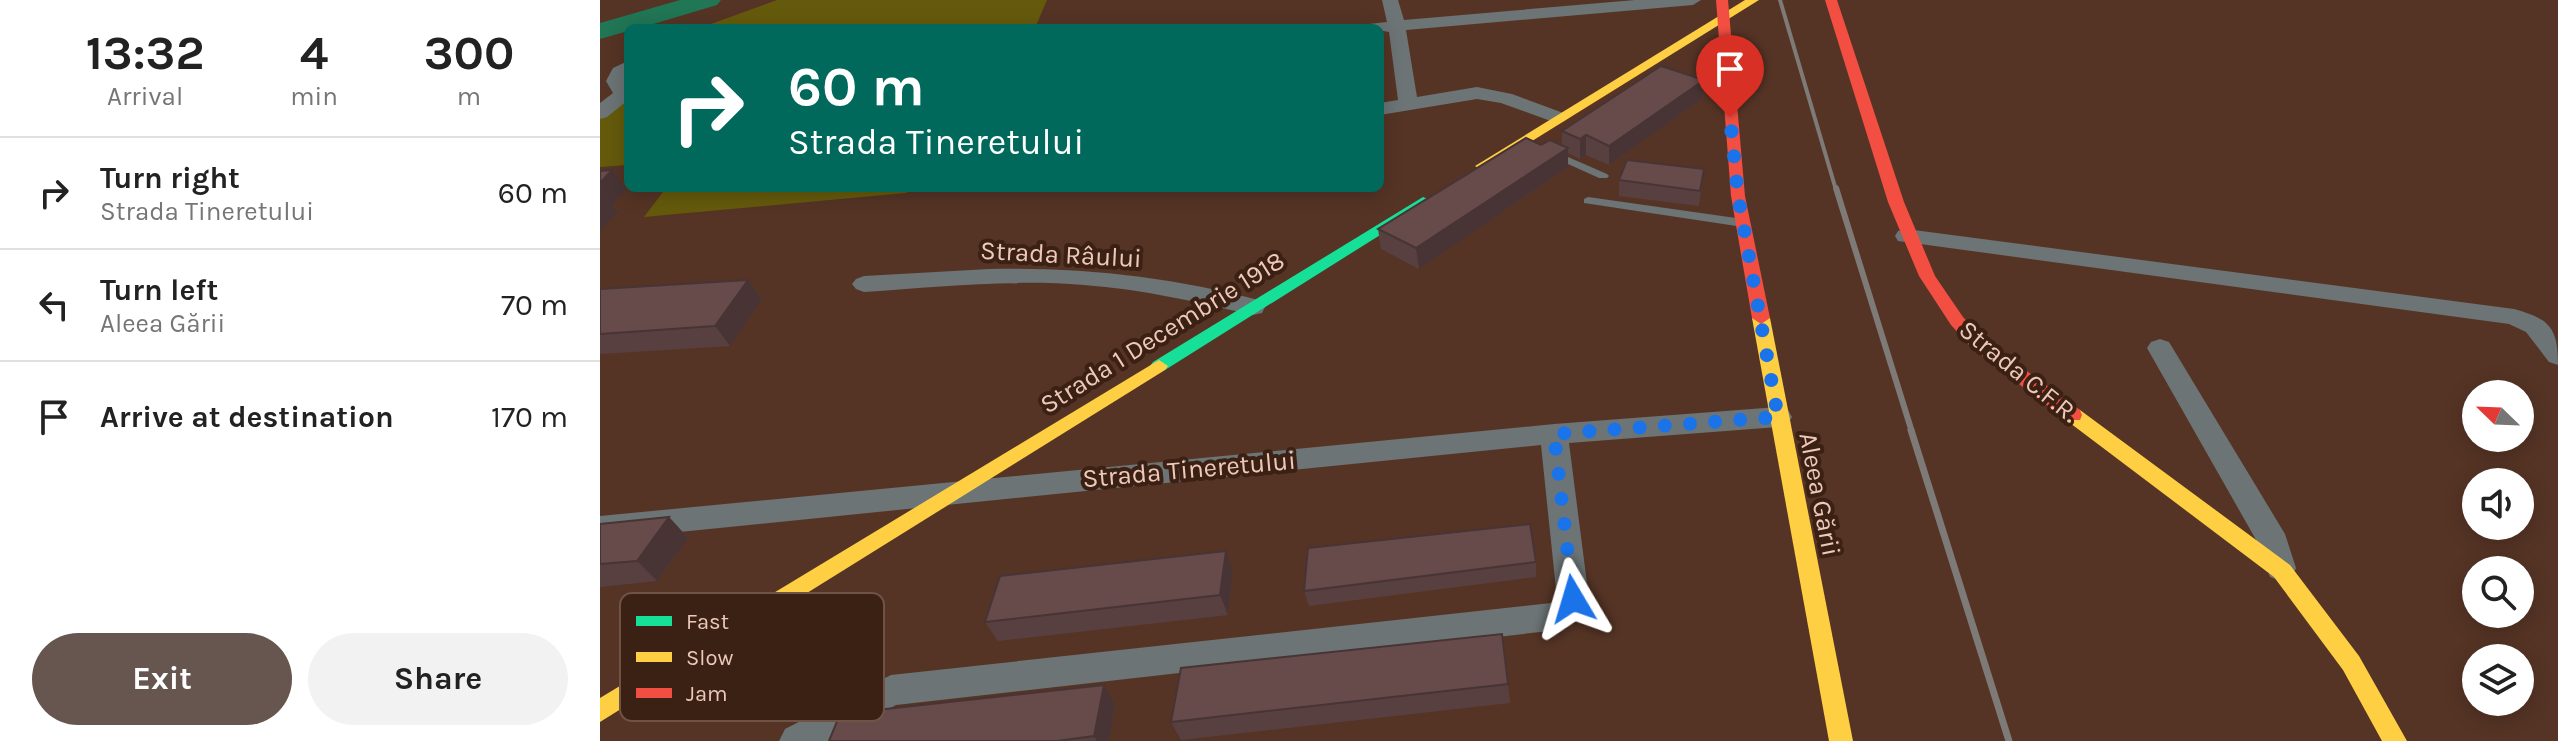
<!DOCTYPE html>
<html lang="en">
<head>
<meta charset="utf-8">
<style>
  :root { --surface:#fff; --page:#f2f2f2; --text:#222; --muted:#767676; --line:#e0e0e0; --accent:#66564f }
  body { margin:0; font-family:Karla,sans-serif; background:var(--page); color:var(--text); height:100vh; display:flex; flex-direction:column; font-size:30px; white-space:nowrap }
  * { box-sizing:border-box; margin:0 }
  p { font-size:26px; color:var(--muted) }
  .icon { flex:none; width:44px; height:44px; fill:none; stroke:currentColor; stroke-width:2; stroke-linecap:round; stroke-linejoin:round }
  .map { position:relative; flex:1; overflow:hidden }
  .details { display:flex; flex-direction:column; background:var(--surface); width:600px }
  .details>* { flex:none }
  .banner { position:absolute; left:24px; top:24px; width:760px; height:168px; border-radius:12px; box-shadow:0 4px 20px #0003; background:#00695c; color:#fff; overflow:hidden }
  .needle { width:52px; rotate:293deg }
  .tools { position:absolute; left:1862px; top:380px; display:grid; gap:16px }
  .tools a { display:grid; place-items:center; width:72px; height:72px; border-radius:50%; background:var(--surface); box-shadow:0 4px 20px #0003; font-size:40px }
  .pin { position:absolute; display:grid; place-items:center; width:68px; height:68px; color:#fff; margin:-82px -34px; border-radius:50% 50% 50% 0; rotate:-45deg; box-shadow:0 0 8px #0007 }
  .pin .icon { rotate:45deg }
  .me { position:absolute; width:88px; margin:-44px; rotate:353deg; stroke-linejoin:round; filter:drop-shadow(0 0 6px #0008) }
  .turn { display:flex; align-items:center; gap:28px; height:168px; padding:0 32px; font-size:36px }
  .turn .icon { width:104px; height:104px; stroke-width:2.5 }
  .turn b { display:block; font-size:56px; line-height:68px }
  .eta { display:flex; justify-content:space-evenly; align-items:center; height:136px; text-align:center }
  .eta b { font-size:48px; font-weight:700; line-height:56px }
  .primary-button { display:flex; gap:16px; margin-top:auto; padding:16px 32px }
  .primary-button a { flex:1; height:92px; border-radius:48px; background:var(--accent); color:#fff; font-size:32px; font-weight:700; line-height:92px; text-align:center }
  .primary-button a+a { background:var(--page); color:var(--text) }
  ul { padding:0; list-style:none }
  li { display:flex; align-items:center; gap:24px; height:112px; padding:0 32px; border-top:2px solid var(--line) }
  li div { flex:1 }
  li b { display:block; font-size:30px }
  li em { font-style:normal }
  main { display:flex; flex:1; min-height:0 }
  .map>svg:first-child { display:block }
  .green { fill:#655a0c }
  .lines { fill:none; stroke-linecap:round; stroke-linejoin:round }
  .river { fill:#207655; fill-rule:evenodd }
  .lane { fill:#6c7475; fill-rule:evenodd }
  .street { fill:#6c7475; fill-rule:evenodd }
  .fast { fill:#16e098; fill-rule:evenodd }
  .slow { fill:#ffcf43; fill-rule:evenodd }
  .jam { fill:#f24e42; fill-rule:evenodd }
  .rail-far2 { stroke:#7e7a77; stroke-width:4 }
  .rail-far1 { stroke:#7e7a77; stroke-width:6 }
  .rail { stroke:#7e7a77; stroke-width:7 }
  .wall { fill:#594040 }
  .shaded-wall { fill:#483434 }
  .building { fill:#674b4b; stroke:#483434; stroke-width:2 }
  .route { stroke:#1a73e8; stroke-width:14; stroke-dasharray:0 25.2 }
  .labels { text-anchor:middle; stroke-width:8; stroke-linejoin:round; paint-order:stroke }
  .street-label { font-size:26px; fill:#eec9ba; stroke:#3b2014 }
  .key { fill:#3b2014; stroke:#715346; stroke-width:2 }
  .key-label { font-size:22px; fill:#eec9ba }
</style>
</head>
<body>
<main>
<section class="details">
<div class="eta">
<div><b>13:32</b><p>Arrival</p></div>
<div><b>4</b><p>min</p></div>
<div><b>300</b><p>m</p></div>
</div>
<ul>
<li><svg class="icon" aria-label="right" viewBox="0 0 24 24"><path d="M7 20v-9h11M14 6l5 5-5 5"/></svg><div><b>Turn right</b><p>Strada Tineretului</p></div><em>60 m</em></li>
<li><svg class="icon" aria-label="left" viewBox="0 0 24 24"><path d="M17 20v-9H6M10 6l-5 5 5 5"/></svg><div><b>Turn left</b><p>Aleea Gării</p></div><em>70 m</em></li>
<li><svg class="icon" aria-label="arrive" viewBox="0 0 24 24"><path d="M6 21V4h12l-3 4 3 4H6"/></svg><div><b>Arrive at destination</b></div><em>170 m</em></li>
</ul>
<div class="primary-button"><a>Exit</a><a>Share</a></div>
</section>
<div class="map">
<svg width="1958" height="741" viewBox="0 0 1958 741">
  <rect width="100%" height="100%" fill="#553425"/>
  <g class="green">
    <path d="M177 0H447L435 28H100Z"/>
    <path d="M28 94V165L0 167V113Z"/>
    <path d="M66 188H315L306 193 44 217Z"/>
  </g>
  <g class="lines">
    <path class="river" d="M80 0H121L117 5 40 28H28V31L0 39V23Z"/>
    <g class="lane">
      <path d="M952 150 1007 174 1009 176 1007 178H999L948 155V151Z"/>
      <path d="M988 197 1143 219 1149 223 1143 227 984 203V199Z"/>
    </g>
    <g class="street">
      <path d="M782 0H798L804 20 1035 0H1101L1093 5 806 30 817 97 877 87 912 94 966 114 969 118 959 124 901 103 877 99 780 115V103L798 100 789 32 766 28 769 24 787 22Z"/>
      <path d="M28 61V75L24 81 28 84V100L7 117 0 119V103L13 93 6 81 13 68Z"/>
      <path d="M1306 229 1914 309C1950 319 1958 328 1958 365L1949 362 1926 332 1909 324 1298 241 1295 236 1298 231Z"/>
      <path d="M389 269C482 267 572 277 662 301L665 307 662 313 653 315C597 302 541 289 484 285 411 279 337 287 264 292L256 289 252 284 256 279 264 276Z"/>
      <path d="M1560 339 1569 342 1685 534 1696 568 1692 577 1681 581 1670 577 1659 545 1547 348 1551 342Z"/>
      <path d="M1178 407 1188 410 1192 417 1188 424 1178 427 969 443 989 599 981 617 958 630 296 705 231 741H179L185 729 291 675 951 603 957 599 941 445 0 540V516L954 424Z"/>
    </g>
    <path class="fast" d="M823 197 828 199V205L565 370H553L550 366 553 362Z"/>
    <g class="slow">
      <path d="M1145 0H1159L887 169 882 170 875 166Z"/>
      <path d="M1161 312 1170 318 1253 741H1229L1152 318Z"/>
      <path d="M559 360 568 366 565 370 0 722V698Z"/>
      <path d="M1473 408 1480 410 1690 565 1759 656 1807 741H1782L1743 670 1674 577 1466 420 1464 415 1466 410Z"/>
    </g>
    <g class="jam">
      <path d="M1116 0H1128L1145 196 1170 318 1161 324 1152 318 1131 196Z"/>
      <path d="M1225 0H1237L1304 202 1335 276 1363 317 1383 339 1480 410 1482 415 1480 420H1466L1371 347 1351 325 1319 276 1288 202Z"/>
    </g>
    <path class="rail-far2" d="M1180 0 1236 190"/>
    <path class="rail-far1" d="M1236 188 1312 432"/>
    <path class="rail" d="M1311 430 1409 741"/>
  </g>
  <g class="wall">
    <path d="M1104 80 1102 99 1009 165 986 155 980 159 968 153V167L819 269 781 249 778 229 941 145H962V131Z"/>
    <path d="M1104 169 1099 206 1019 196V180Z"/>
    <path d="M148 280 162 299 130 346 0 354V289Z"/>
    <path d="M69 517 88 538 57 581 0 587V524Z"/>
    <path d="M936 562V577L709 606 704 591Z"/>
    <path d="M633 571 628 615 398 641 385 622Z"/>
    <path d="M908 684 910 703 581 740 571 722Z"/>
    <path d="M504 685 515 704 509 741H229Z"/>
  </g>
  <g class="shaded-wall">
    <path d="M1104 80 1102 99 1009 165V146Z"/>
    <path d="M986 135V155L980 159V139Z"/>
    <path d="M968 148V167L819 269 816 248Z"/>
    <path d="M12 170 26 189 12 205 18 212 0 231V183Z"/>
    <path d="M148 280 162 299 130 346 115 326Z"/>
    <path d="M69 517 88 538 57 581 37 561Z"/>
    <path d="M626 551 633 571 628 615 620 595Z"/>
    <path d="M504 685 515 704 509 741H497L494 736Z"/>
  </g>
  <g class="building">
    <path d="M1061 66 1104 80 1009 146 986 135 980 139 962 131Z"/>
    <path d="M926 138 941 145 950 140 968 148 816 248 778 229Z"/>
    <path d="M1027 160 1104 169 1100 191 1019 180Z"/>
    <path d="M12 170 0 183V171Z"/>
    <path d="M148 280 115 326 0 334V289Z"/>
    <path d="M69 517 37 561 0 564V524Z"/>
    <path d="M930 524 936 562 704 591 708 548Z"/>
    <path d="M626 551 620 595 385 622 400 576Z"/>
    <path d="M902 634 908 684 571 722 581 668Z"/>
    <path d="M504 685 494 736 457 741H229L240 714Z"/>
  </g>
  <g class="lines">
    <path class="route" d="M973 599 954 434 1178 417 1138 196 1130 117"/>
  </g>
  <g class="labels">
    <g class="street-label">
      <text transform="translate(461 254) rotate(3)" y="9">Strada Râului</text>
      <text transform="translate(562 332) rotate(-32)" y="9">Strada 1 Decembrie 1918</text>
      <text transform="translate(1419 371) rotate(39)" y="9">Strada C.F.R.</text>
      <text transform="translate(589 469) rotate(-5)" y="9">Strada Tineretului</text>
      <text transform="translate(1220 494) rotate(79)" y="9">Aleea Gării</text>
    </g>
  </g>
  <rect x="20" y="593" width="264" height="128" rx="12" class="key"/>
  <rect x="36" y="616" width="36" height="10" fill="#16e098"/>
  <rect x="36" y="652" width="36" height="10" fill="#ffcf43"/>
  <rect x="36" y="688" width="36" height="10" fill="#f24e42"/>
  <g class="key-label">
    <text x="86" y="629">Fast</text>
    <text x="86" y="665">Slow</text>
    <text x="86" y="701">Jam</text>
  </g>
</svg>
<div class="tools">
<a><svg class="needle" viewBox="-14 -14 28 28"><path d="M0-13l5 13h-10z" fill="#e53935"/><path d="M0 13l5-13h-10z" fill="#767676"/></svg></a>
<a><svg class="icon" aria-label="sound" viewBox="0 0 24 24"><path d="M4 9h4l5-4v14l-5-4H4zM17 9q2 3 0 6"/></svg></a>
<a><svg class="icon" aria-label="search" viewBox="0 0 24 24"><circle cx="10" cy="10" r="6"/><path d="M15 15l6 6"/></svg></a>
<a><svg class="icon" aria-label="layers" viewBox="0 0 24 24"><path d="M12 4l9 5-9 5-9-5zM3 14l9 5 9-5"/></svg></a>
</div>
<div class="pin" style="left:1130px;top:117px;background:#d93025"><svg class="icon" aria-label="arrive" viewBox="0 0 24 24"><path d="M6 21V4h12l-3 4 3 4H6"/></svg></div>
<svg class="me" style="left:973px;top:599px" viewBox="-20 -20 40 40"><path d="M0-17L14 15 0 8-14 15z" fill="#1a73e8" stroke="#fff" stroke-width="4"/></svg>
<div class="banner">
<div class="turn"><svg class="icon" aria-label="right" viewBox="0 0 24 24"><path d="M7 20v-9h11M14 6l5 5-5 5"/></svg><div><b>60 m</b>Strada Tineretului</div></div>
</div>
</div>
</main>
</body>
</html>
